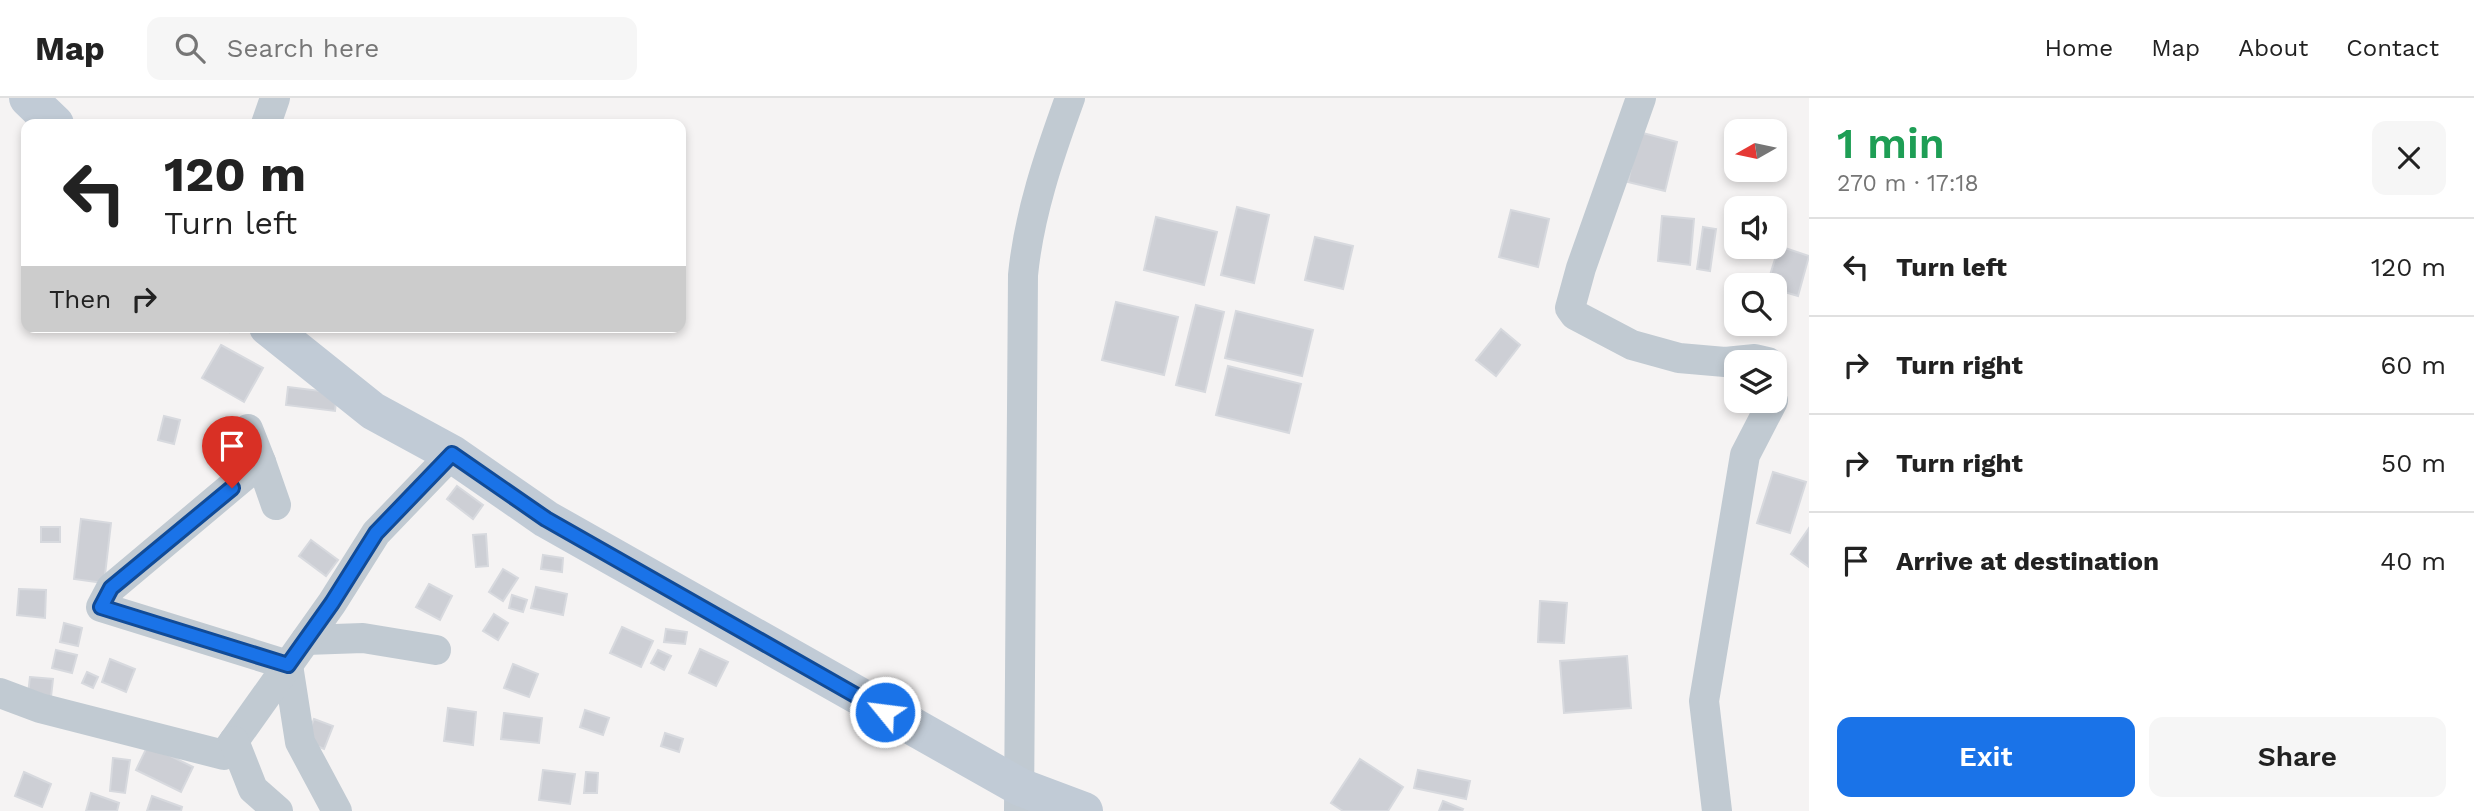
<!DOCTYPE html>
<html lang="en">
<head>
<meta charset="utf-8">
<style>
  :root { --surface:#fff; --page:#f6f6f6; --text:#222; --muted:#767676; --line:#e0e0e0; --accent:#1a73e8 }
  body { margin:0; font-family:"Work Sans",sans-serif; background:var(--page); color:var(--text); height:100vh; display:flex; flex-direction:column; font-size:26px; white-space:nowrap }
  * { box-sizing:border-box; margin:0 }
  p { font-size:23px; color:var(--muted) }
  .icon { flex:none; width:38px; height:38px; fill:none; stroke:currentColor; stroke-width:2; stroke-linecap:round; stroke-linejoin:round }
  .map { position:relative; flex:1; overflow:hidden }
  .panel { display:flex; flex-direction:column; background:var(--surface); width:665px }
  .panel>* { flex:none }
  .banner { position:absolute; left:21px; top:21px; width:665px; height:214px; border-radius:14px; box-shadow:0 4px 10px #0003; background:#fff; color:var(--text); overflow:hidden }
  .needle { width:46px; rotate:261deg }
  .fabs { position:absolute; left:1724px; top:21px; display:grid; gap:14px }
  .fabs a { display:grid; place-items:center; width:63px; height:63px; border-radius:14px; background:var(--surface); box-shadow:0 4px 10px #0003; font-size:35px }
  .pin { position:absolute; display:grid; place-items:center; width:60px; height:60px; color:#fff; margin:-72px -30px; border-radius:50% 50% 50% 0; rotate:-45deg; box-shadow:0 0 7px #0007 }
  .pin .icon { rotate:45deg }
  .me { position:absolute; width:77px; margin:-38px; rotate:299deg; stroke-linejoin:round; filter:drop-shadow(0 0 5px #0008) }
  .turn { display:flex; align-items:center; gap:24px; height:147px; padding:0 28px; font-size:32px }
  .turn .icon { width:91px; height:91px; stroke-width:2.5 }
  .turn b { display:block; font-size:49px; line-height:60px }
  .then { display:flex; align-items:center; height:66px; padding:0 28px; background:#0003; gap:14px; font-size:26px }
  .round { display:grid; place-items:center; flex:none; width:74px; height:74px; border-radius:14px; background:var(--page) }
  .summary { display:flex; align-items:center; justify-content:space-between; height:119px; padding:0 28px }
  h1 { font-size:42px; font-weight:600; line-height:52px; color:#1e9e55 }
  .action { display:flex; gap:14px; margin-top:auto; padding:14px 28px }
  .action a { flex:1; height:80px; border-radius:14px; background:var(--accent); color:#fff; font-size:28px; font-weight:600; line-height:80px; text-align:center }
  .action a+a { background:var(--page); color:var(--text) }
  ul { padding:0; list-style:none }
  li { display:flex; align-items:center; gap:21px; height:98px; padding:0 28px; border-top:2px solid var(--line) }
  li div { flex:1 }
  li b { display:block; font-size:26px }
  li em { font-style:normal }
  header { display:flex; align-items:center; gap:42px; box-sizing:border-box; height:98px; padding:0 35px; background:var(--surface); border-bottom:2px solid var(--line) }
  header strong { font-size:33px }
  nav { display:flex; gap:38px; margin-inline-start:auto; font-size:24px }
  .search { width:490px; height:63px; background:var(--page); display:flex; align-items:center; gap:18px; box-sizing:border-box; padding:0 24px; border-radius:14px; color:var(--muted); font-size:26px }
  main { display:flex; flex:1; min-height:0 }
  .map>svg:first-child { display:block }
  .building { fill:#cdcfd5; stroke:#d7d9de; stroke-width:2 }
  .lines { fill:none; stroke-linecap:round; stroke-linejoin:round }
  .street { stroke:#c1cad2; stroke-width:30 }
  .secondary { stroke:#c1cbd6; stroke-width:38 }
  .route-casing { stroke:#114b97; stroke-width:18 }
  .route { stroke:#1a73e8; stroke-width:12 }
</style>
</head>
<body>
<header>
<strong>Map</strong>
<div class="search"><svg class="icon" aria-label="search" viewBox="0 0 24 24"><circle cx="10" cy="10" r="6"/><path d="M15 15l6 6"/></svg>Search here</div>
<nav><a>Home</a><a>Map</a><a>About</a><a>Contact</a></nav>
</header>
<main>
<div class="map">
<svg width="1809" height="713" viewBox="0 0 1809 713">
  <rect width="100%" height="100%" fill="#f5f3f3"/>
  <g class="building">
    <path d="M1639 34 1677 44 1665 93 1628 84Z"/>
    <path d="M1237 109 1269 117 1254 185 1221 177Z"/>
    <path d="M1736 109 1739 110H1736V139L1728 137Z"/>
    <path d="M1511 112 1549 121 1538 169 1499 159Z"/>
    <path d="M1662 118 1694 121 1690 167 1658 163Z"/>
    <path d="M1156 119 1217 134 1204 187 1144 172Z"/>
    <path d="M1703 129 1716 131 1710 173 1697 171Z"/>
    <path d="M1315 139 1353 148 1343 191 1305 182Z"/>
    <path d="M1779 148 1809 158 1798 198 1774 191V187H1767Z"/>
    <path d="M1116 204 1178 219 1164 277 1102 262Z"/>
    <path d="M1196 207 1224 214 1205 294 1176 287Z"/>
    <path d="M1236 213 1313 232 1302 278 1225 260Z"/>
    <path d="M202 229H230L229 234Z"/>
    <path d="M1501 231 1520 247 1496 278 1476 262Z"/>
    <path d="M221 247 263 270 244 304 202 280Z"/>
    <path d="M1228 268 1301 286 1289 335 1216 317Z"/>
    <path d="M288 289 337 295 335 313 286 307Z"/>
    <path d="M164 318 180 322 174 346 158 342Z"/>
    <path d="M1773 374 1806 384 1790 435 1757 425Z"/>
    <path d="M457 388 483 407 473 421 447 401Z"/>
    <path d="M81 421 111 425 104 485 74 481Z"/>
    <rect x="41" y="429" width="19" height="15"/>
    <path d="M1809 430V469L1791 456Z"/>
    <path d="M486 436 488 468 476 469 473 437Z"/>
    <path d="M311 442 338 462 326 478 299 458Z"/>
    <path d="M543 457 563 460 562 474 541 471Z"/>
    <path d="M503 471 518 480 503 503 489 494Z"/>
    <path d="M429 486 452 498 440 522 416 509Z"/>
    <path d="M536 489 567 496 563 517 531 510Z"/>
    <path d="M19 491 46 492 45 520 17 517Z"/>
    <path d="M512 497 527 502 523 514 509 510Z"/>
    <path d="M1540 503 1567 505 1564 545 1538 544Z"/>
    <path d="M494 516 508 525 498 542 483 533Z"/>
    <path d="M64 525 82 530 78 548 60 544Z"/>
    <path d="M622 529 653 543 641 569 610 555Z"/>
    <path d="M666 531 687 534 685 546 664 544Z"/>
    <path d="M700 551 728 564 716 588 689 575Z"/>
    <path d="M56 552 77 557 72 575 52 570Z"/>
    <path d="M658 552 671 558 664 572 651 565Z"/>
    <path d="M1627 558 1631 610 1564 615 1560 563Z"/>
    <path d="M110 561 135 571 126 594 102 584Z"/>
    <path d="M513 566 538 576 529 599 504 590Z"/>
    <path d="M87 574 98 579 93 590 82 585Z"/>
    <path d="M30 579 53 581 51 599 28 596Z"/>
    <path d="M448 610 476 614 473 647 444 643Z"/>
    <path d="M585 612 609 620 603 637 580 629Z"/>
    <path d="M504 615 542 620 539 645 501 641Z"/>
    <path d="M314 621 333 628 324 651 305 643Z"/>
    <path d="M665 635 683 641 679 654 661 648Z"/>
    <path d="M148 647 193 669 181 694 136 672Z"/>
    <path d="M113 660 130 662 125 695 110 693Z"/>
    <path d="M1360 661 1403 689 1388 713H1343L1331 705Z"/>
    <path d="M543 672 575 676 570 706 539 702Z"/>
    <path d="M1418 672 1470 683 1466 701 1414 690Z"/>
    <path d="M24 674 51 686 42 709 15 698Z"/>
    <path d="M586 674 598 675 597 695H584Z"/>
    <path d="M91 695 119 705 117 713H86Z"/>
    <path d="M152 698 182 709 181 713H147Z"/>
    <path d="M1443 703 1463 711 1462 713H1439Z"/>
  </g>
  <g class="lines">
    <g class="street">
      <path d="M1641 0 1581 170 1570 210 1575 217 1632 247 1679 260 1725 264 1755 261 1768 264"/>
      <path d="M266 26 275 0"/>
      <path d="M248 331 261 364 111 490 101 509 288 567 300 644 337 713"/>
      <path d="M261 364 276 407"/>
      <path d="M306 542 363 540 436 552"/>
      <path d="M0 595 40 610 224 657 332 505 376 435 452 356"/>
      <path d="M234 643 253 691 278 713"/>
      <path d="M1019 713 1023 177C1029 116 1049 58 1070 0"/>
      <path d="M1717 713 1704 603 1745 357 1773 303"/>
    </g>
    <g class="secondary">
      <path d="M28 0 55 26"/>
      <path d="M268 229 373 313 452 356 546 421 1020 689 1084 713"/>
    </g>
  </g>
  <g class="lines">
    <defs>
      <path id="route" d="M232 390 111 490 101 509 288 567 332 505 376 435 452 356 546 421 885 614"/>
    </defs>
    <use href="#route" class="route-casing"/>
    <use href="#route" class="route"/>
  </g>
</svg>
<div class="fabs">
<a><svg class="needle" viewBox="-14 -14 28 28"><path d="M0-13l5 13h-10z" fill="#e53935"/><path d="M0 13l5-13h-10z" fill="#767676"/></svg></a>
<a><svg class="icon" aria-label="sound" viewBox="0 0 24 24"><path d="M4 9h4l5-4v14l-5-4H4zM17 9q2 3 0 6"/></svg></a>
<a><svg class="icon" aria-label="search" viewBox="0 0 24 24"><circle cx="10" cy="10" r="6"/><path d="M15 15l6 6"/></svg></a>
<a><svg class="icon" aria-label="layers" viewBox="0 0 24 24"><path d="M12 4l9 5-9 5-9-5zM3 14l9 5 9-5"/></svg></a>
</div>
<div class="pin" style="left:232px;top:390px;background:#d93025"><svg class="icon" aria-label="arrive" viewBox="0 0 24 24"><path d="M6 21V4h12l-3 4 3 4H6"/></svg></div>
<svg class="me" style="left:885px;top:614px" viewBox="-20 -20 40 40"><circle r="17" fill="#1a73e8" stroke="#fff" stroke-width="3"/><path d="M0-11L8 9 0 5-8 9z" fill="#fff"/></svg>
<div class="banner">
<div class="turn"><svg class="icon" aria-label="left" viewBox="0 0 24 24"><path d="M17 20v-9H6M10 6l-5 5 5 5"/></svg><div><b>120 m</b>Turn left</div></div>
<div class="then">Then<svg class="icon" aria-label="right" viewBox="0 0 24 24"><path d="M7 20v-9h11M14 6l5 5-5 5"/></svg></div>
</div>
</div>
<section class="panel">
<div class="summary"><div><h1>1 min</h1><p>270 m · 17:18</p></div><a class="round"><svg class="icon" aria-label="close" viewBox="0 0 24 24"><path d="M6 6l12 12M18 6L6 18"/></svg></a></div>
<ul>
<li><svg class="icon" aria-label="left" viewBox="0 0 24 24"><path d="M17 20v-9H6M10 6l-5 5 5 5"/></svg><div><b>Turn left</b></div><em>120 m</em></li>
<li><svg class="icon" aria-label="right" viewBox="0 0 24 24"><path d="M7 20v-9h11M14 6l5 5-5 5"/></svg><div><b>Turn right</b></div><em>60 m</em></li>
<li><svg class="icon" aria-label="right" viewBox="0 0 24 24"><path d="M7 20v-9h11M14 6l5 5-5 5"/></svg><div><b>Turn right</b></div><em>50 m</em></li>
<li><svg class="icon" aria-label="arrive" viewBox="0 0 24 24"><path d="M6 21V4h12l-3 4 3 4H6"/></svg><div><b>Arrive at destination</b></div><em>40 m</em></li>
</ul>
<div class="action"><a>Exit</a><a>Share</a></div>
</section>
</main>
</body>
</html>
